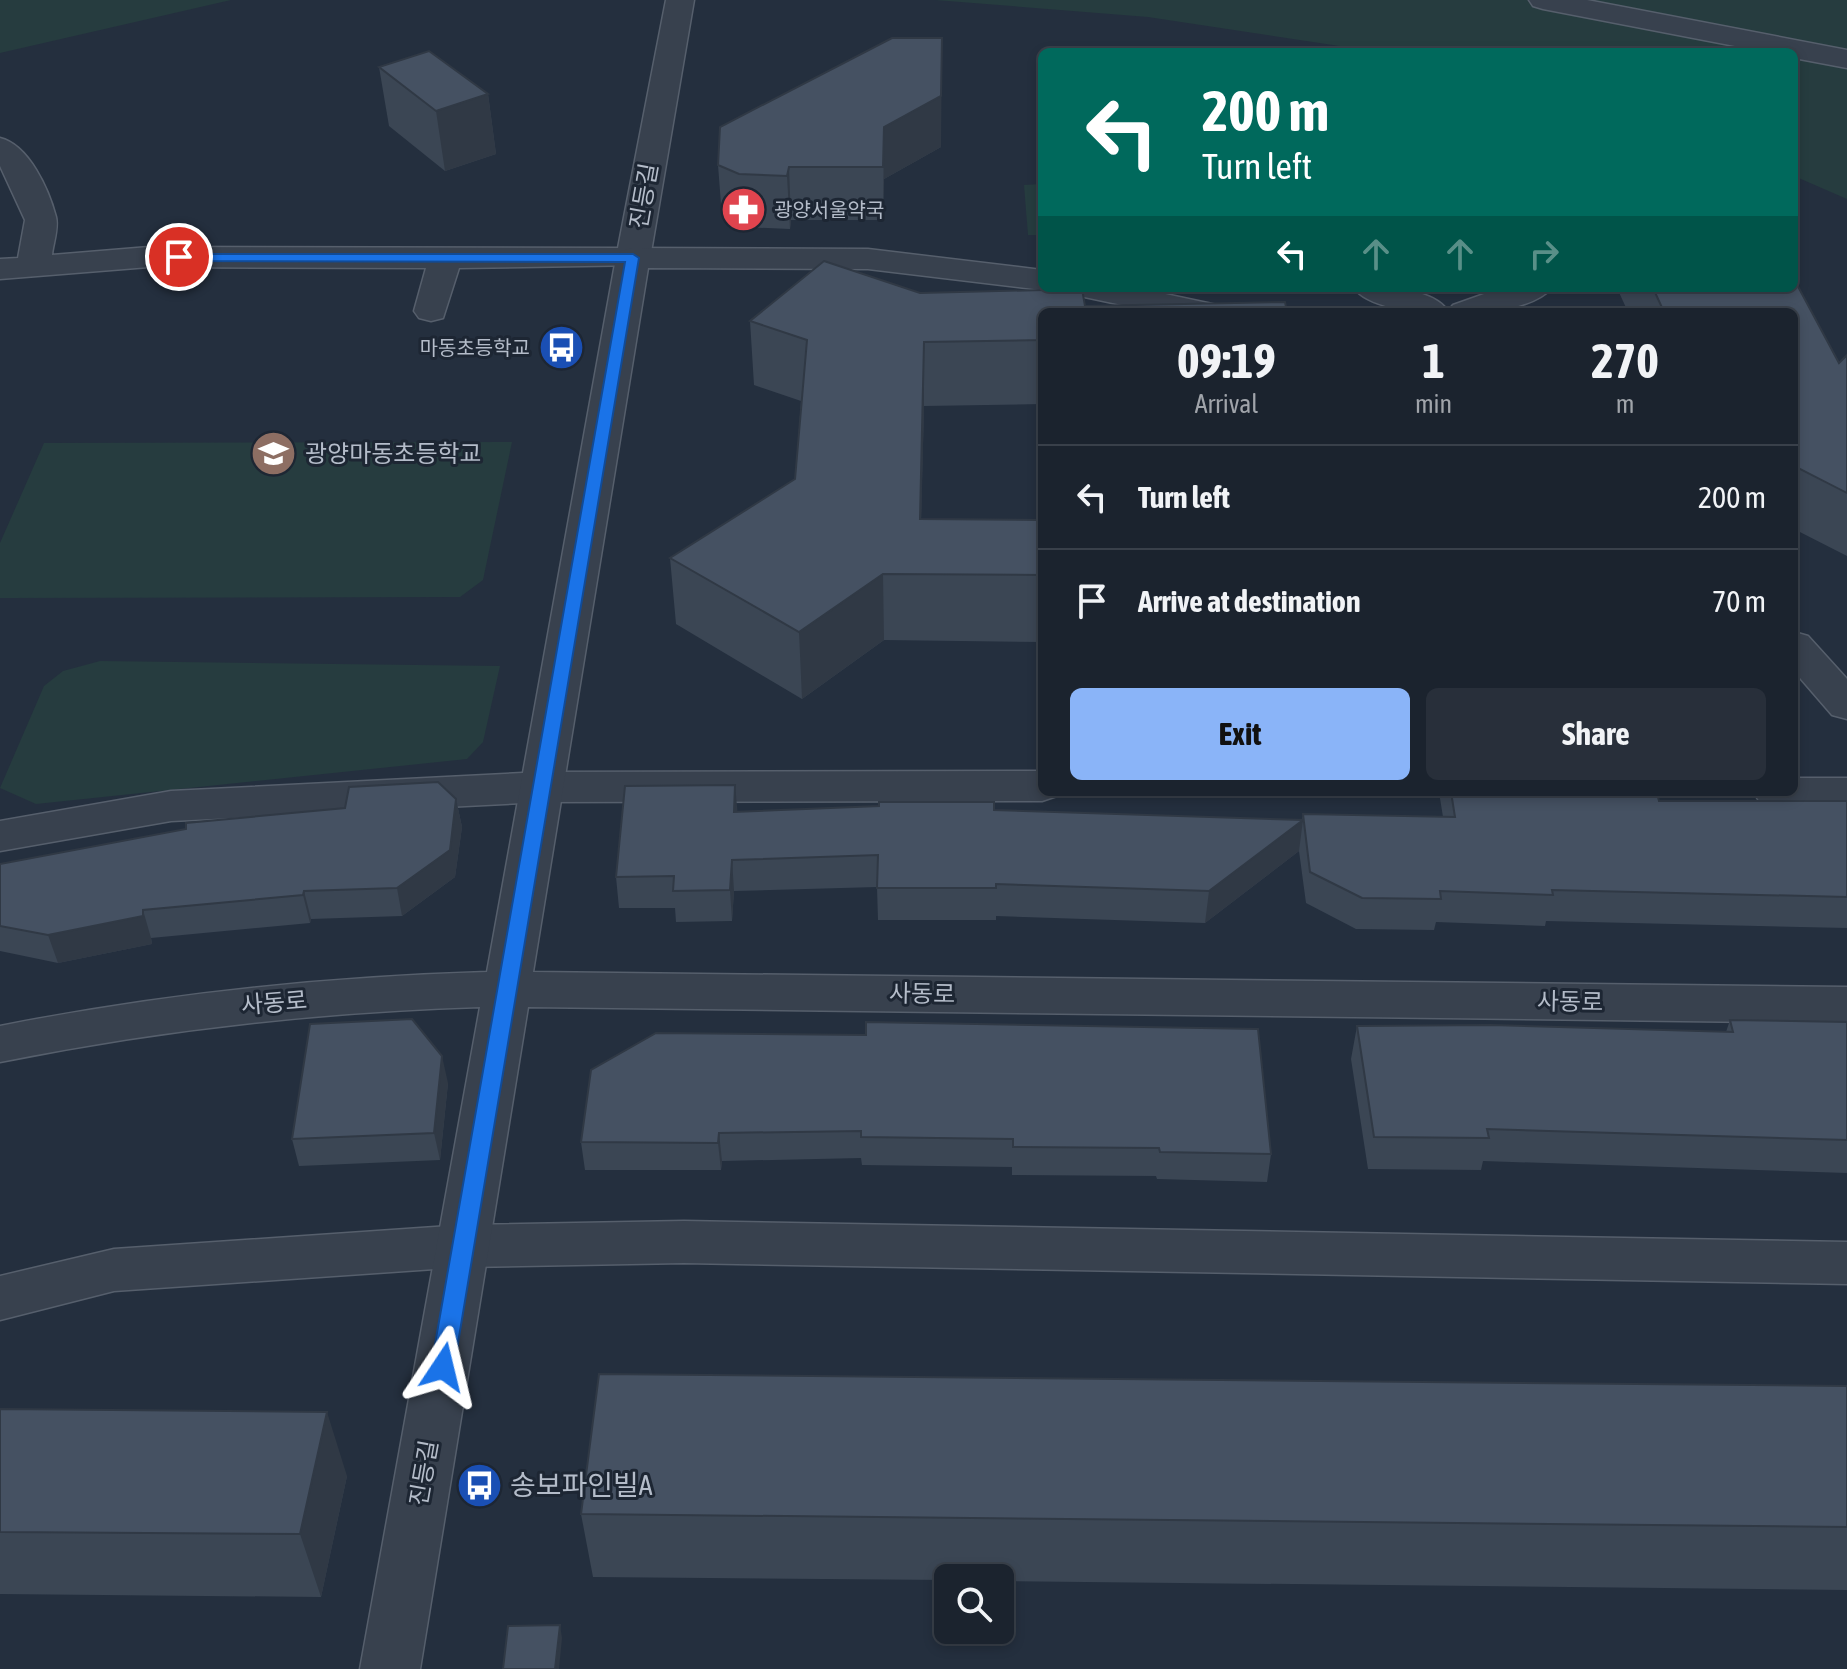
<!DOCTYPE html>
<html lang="en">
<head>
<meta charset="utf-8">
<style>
  :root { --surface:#1b232e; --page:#282f3a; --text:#f1f3f6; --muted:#a0a4aa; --line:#39404a; --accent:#8ab4f8 }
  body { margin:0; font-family:"Asap Condensed","Noto Sans KR",sans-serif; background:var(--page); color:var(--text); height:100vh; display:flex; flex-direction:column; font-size:30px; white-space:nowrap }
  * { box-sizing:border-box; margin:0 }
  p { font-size:26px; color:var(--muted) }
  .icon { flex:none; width:44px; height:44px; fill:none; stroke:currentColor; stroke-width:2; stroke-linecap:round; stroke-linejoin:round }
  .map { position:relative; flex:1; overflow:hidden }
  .drawer { position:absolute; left:1038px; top:308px; width:760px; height:488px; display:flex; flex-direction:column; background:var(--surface); border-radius:12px; box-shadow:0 4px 12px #0003,0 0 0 2px var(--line) }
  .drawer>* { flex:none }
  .banner { position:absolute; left:1038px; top:48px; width:760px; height:244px; border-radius:12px; box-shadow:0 4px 12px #0003,0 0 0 2px var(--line); background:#00695c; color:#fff; overflow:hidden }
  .controls { position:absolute; left:934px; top:1564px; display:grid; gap:16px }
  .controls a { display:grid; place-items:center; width:80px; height:80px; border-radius:12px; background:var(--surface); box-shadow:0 4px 12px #0003,0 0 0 2px var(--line); font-size:40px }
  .pin { position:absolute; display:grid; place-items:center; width:68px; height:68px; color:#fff; margin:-34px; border:4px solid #fff; border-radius:50%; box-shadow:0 2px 8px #0007 }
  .me { position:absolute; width:88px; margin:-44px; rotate:10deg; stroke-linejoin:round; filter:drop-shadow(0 0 6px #0008) }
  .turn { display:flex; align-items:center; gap:28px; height:168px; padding:0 32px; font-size:36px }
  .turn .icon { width:104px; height:104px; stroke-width:2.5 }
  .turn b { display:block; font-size:56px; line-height:68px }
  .lanes { display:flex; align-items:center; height:76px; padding:0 32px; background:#0003; justify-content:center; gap:40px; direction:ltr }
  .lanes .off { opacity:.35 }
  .eta { display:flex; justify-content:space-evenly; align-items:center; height:136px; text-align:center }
  .eta b { font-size:48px; font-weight:700; line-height:56px }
  .primary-button { display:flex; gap:16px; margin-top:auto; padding:16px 32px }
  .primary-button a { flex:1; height:92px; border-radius:12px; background:var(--accent); color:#111; font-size:32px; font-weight:700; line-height:92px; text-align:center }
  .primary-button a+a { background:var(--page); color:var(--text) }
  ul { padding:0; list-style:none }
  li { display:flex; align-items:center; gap:24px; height:104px; padding:0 32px; border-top:2px solid var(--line) }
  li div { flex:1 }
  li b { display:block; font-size:30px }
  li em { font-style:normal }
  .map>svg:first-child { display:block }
  .green { fill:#263c3f }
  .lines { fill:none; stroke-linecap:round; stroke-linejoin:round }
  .minor-casing { stroke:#565f6c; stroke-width:3 }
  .tertiary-casing { stroke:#565f6c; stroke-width:3 }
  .minor { fill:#38414e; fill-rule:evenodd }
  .tertiary { fill:#38414e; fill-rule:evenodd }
  .wall { fill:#3b4654 }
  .shaded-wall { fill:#303945 }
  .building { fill:#455162; stroke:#303945; stroke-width:2 }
  .route { fill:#1a73e8; stroke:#114b97; stroke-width:2 }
  .labels { text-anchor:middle; stroke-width:6; stroke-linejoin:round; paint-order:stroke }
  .far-poi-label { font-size:20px; fill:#b4bcc9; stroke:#1d2633; text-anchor:start }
  .street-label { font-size:24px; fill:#b4bcc9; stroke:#1d2633 }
  .poi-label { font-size:24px; fill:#b4bcc9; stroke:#1d2633; text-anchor:start }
  .near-poi-label { font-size:28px; fill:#b4bcc9; stroke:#1d2633; text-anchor:start }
</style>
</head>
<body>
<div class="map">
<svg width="1847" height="1669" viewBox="0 0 1847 1669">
  <rect width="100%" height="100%" fill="#242f3e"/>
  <g class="green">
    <path d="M0 0H231L0 53Z"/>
    <path d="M935 0H1847V199L1794 176V52H1379L1148 17Z"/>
    <path d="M1042 184V235H1028L1024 185Z"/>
    <path d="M512 442 483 580 460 597 0 598V543L44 443Z"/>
    <path d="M100 661 500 666 483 742 467 759 36 804 0 788 44 686 63 671Z"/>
  </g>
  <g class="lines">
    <defs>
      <g id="minor">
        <path d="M666 0H694L650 258 645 265 459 268 443 318 431 321 419 318 414 311 426 268 149 267 0 279V259L18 258 25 220 0 166V138C29 145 49 190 56 217 59 228 53 244 52 255L149 247 618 248Z"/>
        <path d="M1529 0H1587L1847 50V68L1794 58V52H1766L1543 9 1533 6Z"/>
        <path d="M1354 288C1381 288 1431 286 1448 311L1453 305 1501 288H1551C1527 322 1378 323 1354 288Z"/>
        <path d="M1042 771V792H1060L1057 796 1042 801 542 802 171 821 0 851V821L171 791 542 772Z"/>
        <path d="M1794 778H1847V808L1775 807 1760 802 1753 792H1794Z"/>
        <path d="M684 1221 1847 1242V1284L684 1263 464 1267 114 1291 0 1320V1276L114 1249 464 1225Z"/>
      </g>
      <g id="tertiary">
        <path d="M633 248 868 249 1042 270V288H1050L1042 290 868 269 648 268 533 972 1847 987V1023L528 1007 420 1669H360L480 1007C318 1012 159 1030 0 1062V1026C161 994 323 977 487 972L616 258 621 251Z"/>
        <path d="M1070 288H1137L1217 305 1222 312H1155L1075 295Z"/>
        <path d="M1794 632 1808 636 1847 679V719L1832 715 1794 671Z"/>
      </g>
    </defs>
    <use href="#minor" class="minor-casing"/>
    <use href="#tertiary" class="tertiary-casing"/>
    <use href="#minor" class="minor"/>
    <use href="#tertiary" class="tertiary"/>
  </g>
  <g class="wall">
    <path d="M379 67 488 94 496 154 445 171 389 126Z"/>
    <path d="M941 147 884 179 883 220H791L790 229 742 227 722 217 718 165Z"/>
    <path d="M1617 288H1794L1839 363 1847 355V556L1794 529V312H1628Z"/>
    <path d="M920 293 1042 312V404L924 406 921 519 1042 520V642L884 640 802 699 676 624 670 558 795 479 801 401 754 385 750 321Z"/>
    <path d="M1439 792H1610L1659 801H1847V928L1546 921 1545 926 1436 922 1434 930 1356 929 1306 903 1299 851 1205 923 996 916V920H878L877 887 734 891 732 921 676 922 675 908H619L616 877 737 812 994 810 1302 820 1303 814 1443 817Z"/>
    <path d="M456 799 462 827 455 877 402 916 311 919 310 923 151 938 152 944 58 963 0 951V864Z"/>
    <path d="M1730 1020 1847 1022V1173L1483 1161 1481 1170 1368 1169 1351 1059 1357 1026 1726 1032Z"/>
    <path d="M591 1070 1271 1154 1267 1182 1157 1179 1156 1176 1012 1175V1167L862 1165 861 1158 722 1161 721 1170H585L581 1142Z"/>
    <path d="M448 1083 440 1160 299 1166 292 1139Z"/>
    <path d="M1847 1386V1590L1000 1581V1578H948V1580L593 1577 581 1514Z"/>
    <path d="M0 1409 347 1476 321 1597 0 1594Z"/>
  </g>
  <g class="shaded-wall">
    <path d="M942 38 941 147 884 179 883 220 884 127Z"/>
    <path d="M488 94 496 154 445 171 436 111Z"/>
    <path d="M789 167 791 220 790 229 787 176Z"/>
    <path d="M924 342V406L920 574V519Z"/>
    <path d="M883 574 884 640 802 699 799 632Z"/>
    <path d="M735 785 738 817 734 812Z"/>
    <path d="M456 799 462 827 455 877 402 916 397 888Z"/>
    <path d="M1303 820 1299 851 1205 923 1209 891Z"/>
    <path d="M732 860 734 891 732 921 730 890Z"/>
    <path d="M304 891 311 919 310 923 303 895Z"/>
    <path d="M143 910 151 938 152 944 58 963 48 935Z"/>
    <path d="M442 1056 448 1083 440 1160 434 1133Z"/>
    <path d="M719 1133 722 1161 721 1170 718 1143Z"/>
    <path d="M327 1412 347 1476 321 1597 300 1534Z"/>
    <path d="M560 1625 562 1638 559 1669H555Z"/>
  </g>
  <g class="building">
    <path d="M892 38H942L941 96 884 127 883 167H789L787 176 739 174 718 165 720 127Z"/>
    <path d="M429 51 488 94 436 111 379 67Z"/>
    <path d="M824 261 920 293 1082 289 1085 306 1285 302 1287 312H1042V340L924 342 920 519 1042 520V575L883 574 799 632 670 558 795 479 807 340 750 321Z"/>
    <path d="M1794 279 1839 363 1847 355V493L1794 466V312H1664L1653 288H1794Z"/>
    <path d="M438 782 456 799 450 850 397 888 304 891 303 895 143 910V916L48 935 0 926V864L186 829V823L345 808 349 787Z"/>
    <path d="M735 785 734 812 879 806V802H994V810L1303 820 1209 891 996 884V888H877L878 855 732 860 730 890 673 891 674 876 616 877 625 786Z"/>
    <path d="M1451 792 1657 793 1659 801H1847V897L1552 890 1553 895 1440 891 1441 899 1362 898 1310 872 1303 814 1455 817Z"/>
    <path d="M412 1019 442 1056 434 1133 292 1139 310 1024Z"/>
    <path d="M1730 1020 1847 1022V1140L1487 1129 1489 1138 1374 1137 1357 1026 1491 1025 1733 1032Z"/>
    <path d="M866 1022 1258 1029 1271 1154 1160 1152 1159 1148 1013 1147V1139L861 1137V1131L719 1133 718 1143 581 1142 591 1070 656 1033 866 1035Z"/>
    <path d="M599 1374 1847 1386V1527L581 1514Z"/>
    <path d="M0 1409 327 1412 300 1534 0 1532Z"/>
    <path d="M560 1625 555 1669H503L508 1626Z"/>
  </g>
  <path class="route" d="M174 254H633L639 258 454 1367 450 1374H435L431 1367 625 262 179 261 174 260Z"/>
  <defs>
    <symbol id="pharmacy-disc" viewBox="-11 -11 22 22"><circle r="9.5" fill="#e0444e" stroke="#1d2633"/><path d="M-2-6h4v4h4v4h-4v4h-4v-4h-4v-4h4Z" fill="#fff"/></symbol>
    <symbol id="bus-disc" viewBox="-11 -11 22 22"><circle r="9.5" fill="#1a4fb4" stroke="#1d2633"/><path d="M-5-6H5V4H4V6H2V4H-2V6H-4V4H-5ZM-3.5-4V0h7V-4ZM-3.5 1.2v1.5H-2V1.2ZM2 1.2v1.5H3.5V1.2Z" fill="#fff"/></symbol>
    <symbol id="school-disc" viewBox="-11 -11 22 22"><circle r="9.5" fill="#8d6e63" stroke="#1d2633"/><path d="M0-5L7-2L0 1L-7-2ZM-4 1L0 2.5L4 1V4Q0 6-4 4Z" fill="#fff"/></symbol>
  </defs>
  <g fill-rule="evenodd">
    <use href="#pharmacy-disc" x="718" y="184" width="51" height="51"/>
    <use href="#bus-disc" x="536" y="322" width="51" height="51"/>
    <use href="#school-disc" x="248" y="428" width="51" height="51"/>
    <use href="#bus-disc" x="454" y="1460" width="51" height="51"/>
  </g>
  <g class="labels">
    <g class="far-poi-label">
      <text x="774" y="217">광양서울약국</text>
      <text x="530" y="355" text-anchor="end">마동초등학교</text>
    </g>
    <g class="street-label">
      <text transform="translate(644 196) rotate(-80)" y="8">진등길</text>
      <text transform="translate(922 994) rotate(1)" y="8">사동로</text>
      <text transform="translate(1570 1002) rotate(1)" y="8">사동로</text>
      <text transform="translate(274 1003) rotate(-5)" y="8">사동로</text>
      <text transform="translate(424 1473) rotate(-80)" y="8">진등길</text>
    </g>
    <g class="poi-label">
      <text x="305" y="462">광양마동초등학교</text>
    </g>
    <g class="near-poi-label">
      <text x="510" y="1495">송보파인빌A</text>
    </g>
  </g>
</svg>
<div class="controls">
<a><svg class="icon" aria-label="search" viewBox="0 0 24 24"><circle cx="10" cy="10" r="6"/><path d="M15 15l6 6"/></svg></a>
</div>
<div class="pin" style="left:179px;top:257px;background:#d93025"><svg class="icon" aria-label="arrive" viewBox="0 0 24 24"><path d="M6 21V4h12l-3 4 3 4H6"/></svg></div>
<svg class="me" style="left:443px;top:1367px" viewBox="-20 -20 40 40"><path d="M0-17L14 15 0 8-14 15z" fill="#1a73e8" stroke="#fff" stroke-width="4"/></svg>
<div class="banner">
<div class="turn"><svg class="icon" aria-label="left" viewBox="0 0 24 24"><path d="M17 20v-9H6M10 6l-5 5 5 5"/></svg><div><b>200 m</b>Turn left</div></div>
<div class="lanes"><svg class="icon" aria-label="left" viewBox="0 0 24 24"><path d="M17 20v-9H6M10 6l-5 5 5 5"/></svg><svg class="icon off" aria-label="ahead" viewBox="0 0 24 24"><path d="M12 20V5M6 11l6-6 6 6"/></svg><svg class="icon off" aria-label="ahead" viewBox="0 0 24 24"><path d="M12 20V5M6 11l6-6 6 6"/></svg><svg class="icon off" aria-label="right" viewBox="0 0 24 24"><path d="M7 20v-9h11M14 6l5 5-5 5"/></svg></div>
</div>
<section class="drawer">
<div class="eta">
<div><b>09:19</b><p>Arrival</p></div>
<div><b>1</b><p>min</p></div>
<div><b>270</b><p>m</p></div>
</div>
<ul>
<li><svg class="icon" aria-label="left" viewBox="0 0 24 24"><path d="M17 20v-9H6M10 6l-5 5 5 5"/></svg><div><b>Turn left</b></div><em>200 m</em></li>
<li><svg class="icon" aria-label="arrive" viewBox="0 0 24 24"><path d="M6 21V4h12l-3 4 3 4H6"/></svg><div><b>Arrive at destination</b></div><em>70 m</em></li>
</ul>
<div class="primary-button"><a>Exit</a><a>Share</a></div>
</section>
</div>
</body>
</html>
